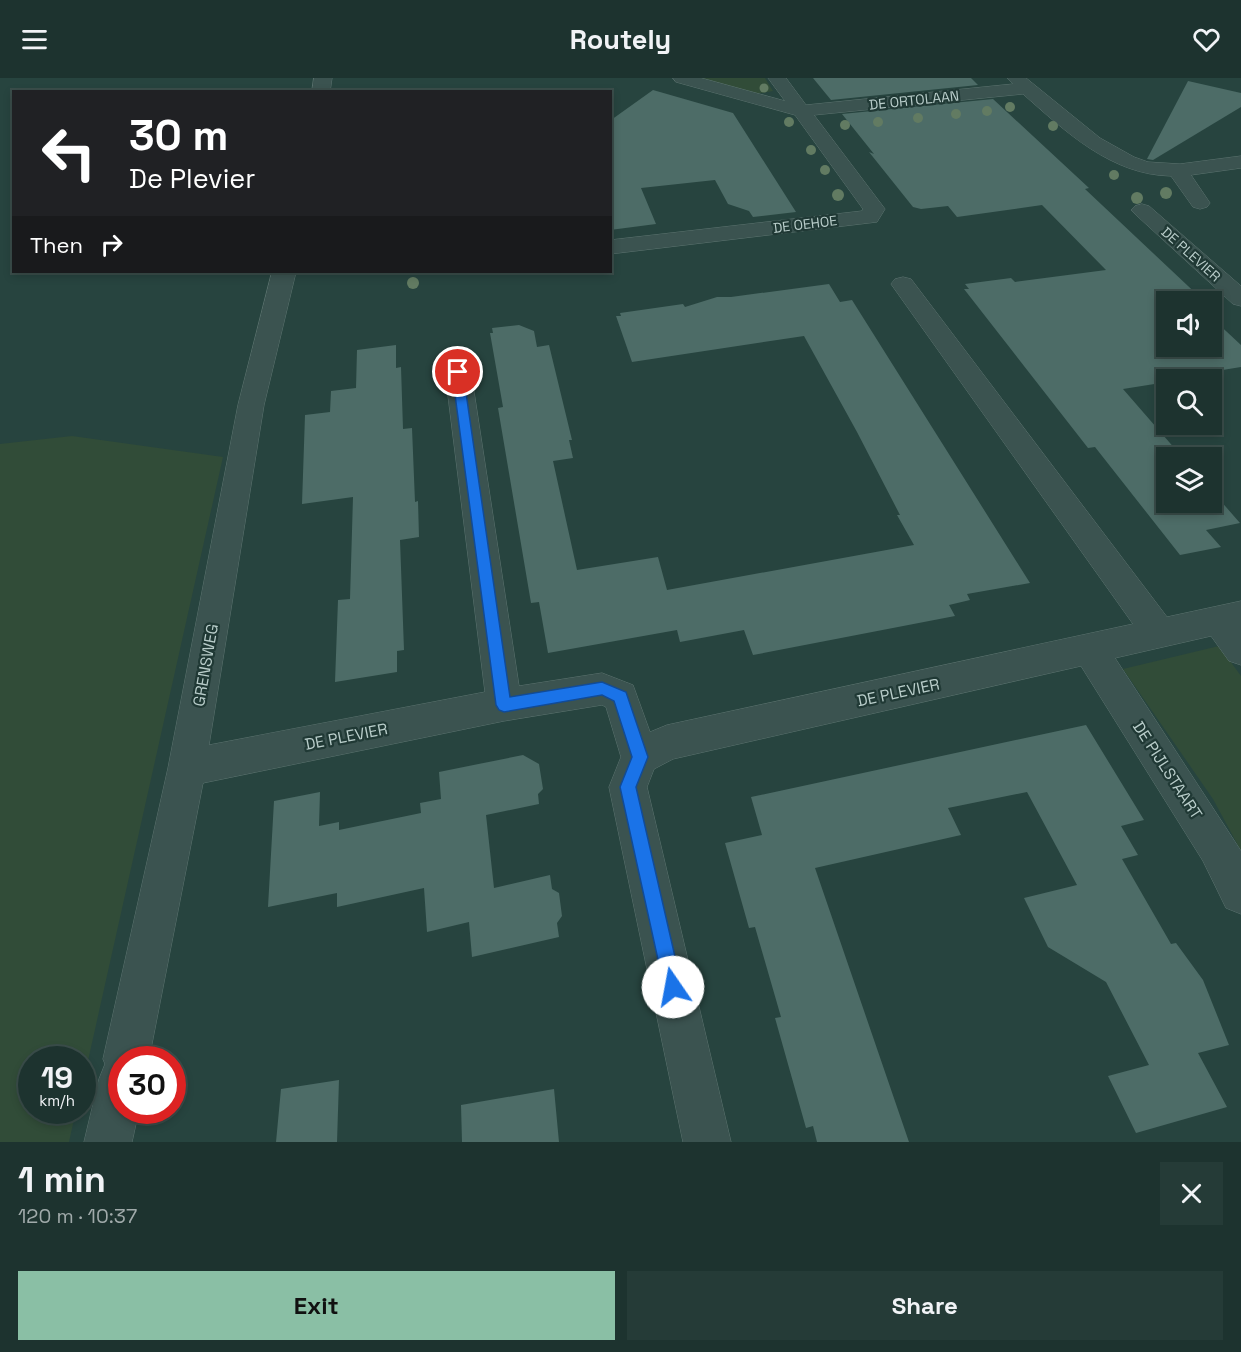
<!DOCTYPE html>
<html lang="en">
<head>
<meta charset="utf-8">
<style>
  :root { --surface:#1d332f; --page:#253b37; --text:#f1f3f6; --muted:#a0aaaa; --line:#3b4e4b; --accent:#8abfa5 }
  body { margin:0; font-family:"Space Grotesk",sans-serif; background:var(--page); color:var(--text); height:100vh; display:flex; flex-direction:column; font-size:22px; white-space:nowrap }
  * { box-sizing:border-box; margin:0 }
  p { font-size:20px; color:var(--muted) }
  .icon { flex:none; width:33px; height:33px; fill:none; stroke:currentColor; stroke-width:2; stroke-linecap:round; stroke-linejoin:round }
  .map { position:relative; height:1064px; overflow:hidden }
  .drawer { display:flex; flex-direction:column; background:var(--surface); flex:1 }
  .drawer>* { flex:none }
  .hud { position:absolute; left:12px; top:12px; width:600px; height:183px; border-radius:0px; box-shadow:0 3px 9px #0003,0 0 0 2px var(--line); background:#202124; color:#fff; overflow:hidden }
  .controls { position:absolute; left:1156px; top:213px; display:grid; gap:12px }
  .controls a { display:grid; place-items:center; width:66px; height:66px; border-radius:0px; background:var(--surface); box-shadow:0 3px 9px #0003,0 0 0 2px var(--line); font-size:30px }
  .speed { position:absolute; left:18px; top:968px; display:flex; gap:12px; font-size:30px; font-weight:700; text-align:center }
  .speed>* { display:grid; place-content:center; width:78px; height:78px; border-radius:50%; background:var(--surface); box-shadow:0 3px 9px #0003,0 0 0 2px var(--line); line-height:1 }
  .speed small { font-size:15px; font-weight:400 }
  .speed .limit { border:9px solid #d22; background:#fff; color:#111 }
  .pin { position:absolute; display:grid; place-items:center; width:51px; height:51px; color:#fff; margin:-26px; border:3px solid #fff; border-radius:50%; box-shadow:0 2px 6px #0007 }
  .me { position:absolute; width:66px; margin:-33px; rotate:348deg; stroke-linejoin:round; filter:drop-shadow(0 0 4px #0008) }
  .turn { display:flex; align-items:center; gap:21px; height:126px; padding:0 18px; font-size:27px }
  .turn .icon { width:78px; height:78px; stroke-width:2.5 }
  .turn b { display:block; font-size:42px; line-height:51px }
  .then { display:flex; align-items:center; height:57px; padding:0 18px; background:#0003; gap:12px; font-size:22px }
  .round { display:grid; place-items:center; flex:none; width:63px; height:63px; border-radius:0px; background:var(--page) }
  .head { display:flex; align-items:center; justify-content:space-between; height:102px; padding:0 18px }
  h1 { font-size:36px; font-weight:800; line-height:45px }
  .primary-button { display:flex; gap:12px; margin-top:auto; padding:12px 18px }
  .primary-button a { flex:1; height:69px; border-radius:0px; background:var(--accent); color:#111; font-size:24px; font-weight:800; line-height:69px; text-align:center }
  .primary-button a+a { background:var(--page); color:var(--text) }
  header { display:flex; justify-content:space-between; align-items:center; height:78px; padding:0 18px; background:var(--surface); font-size:27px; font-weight:800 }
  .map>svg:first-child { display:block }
  .green { fill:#314c38 }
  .building { fill:#4d6c67 }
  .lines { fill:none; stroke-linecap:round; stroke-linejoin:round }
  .minor-casing { stroke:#5d7470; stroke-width:1 }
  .minor { fill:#3b5350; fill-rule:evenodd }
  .tree { fill:#627b62 }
  .route { fill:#1a73e8; stroke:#114b97; stroke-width:1.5 }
  .labels { text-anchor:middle; stroke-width:4.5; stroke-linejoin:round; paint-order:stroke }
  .far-street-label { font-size:14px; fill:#b9cdca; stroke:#203935 }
  .street-label { font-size:16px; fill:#b9cdca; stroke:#203935 }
</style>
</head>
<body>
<header><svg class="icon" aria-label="menu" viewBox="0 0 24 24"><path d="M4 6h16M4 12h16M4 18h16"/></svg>Routely<svg class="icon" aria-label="heart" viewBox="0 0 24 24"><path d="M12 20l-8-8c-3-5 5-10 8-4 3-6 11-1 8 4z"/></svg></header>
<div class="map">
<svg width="1241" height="1064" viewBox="0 0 1241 1064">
  <rect width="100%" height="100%" fill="#27443f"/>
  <g class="green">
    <path d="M699 0H765L773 13 756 16Z"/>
    <path d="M72 358 223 379 83 1005 82 981H32V1032H76L69 1064H0V366Z"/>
    <path d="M1219 568 1241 598V773L1213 721 1123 591Z"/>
  </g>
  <g class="building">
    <path d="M813 0H971L978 7 831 22Z"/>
    <path d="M1188 3 1241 15V29L1153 82 1147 81Z"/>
    <path d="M653 12 733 35 796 134 753 139 749 133 728 126 715 102 641 110 656 146 610 152V40L611 42Z"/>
    <path d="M993 21 1089 110 1085 111 1205 224H1167V268H1212V240L1241 267V289L1167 301V304L1123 311 1183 380H1167V424H1212V413L1240 445 1206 452 1221 469 1180 477 1095 369 1088 370 964 211H969L965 206 1011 200 1015 204 1106 192 1042 127 957 139 948 128 921 131 913 129 869 74 874 76 842 36Z"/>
    <path d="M829 206 840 224 852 222 1030 505 967 516 970 522 949 527 955 538 753 577 744 552 680 564 677 552 548 575 539 524 531 525 498 330 503 329 490 255H493L492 250 519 247 534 253 537 269 549 267 572 362H569L573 380 553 383 577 492 658 479 667 512 914 467 897 437H900L857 354 804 258 632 284 616 238H621L620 235 683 226 685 229 717 219H731Z"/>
    <path d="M396 267V290L401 289 403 351 412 350 415 424 418 423 419 459 400 462 404 572 397 573V594L335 604 338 522 350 521 353 419 302 426 305 337 330 334 331 313 356 310 357 272Z"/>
    <path d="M1086 647 1144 742 1121 748 1138 777 1122 781 1171 866 1176 865 1203 902 1229 967 1198 975 1227 1029 1136 1055 1108 998 1149 987 1106 904 1048 869 1024 820 1077 807 1027 714 948 730 961 757 815 790 909 1064H817L813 1048 806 1050 775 940 781 939 755 849 749 850 725 765 762 757 751 719Z"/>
    <path d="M523 677 539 686 543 711 538 716 539 726 486 737 494 810 550 797 552 811 559 815 562 838 557 845 559 859 472 879 469 844 427 854 424 810 337 829V815L268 829 274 723 320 714 319 748 339 744V752L421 735 420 725 441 721 439 694Z"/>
    <path d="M339 1002 337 1064H276L281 1011Z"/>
    <path d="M554 1011 559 1064H462L461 1027Z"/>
  </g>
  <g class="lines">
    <defs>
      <g id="minor">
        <path d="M314 0H332L330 14H312Z"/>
        <path d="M673 0H701L785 23 768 0H786L806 27 1013 6 1007 0H1026L1100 60 1134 79 1148 84 1180 86 1241 78V90L1191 97 1210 125 1207 129 1200 131 1193 129 1171 98C1111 97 1065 53 1023 16L814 37 885 131 877 144 610 176V162L862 133 863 131 795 37 676 4Z"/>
        <path d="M1142 126 1149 128 1241 208V228L1233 226 1135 136 1131 132 1135 128Z"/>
        <path d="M272 194H296L264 327 209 667 485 614 445 294 449 288 458 285 467 288 471 294 519 608 602 595 633 607 650 654 667 647 1133 546 891 206 895 201 903 199 911 201 1167 539 1241 523V587L1229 583 1211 558 1115 580 1241 773V836L1226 830 1203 783 1081 588 673 681 654 691 647 709 731 1064H683L609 709 621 679 606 629 602 627 504 643 203 705 149 981H122V1032H139L132 1064H84L99 1001 105 986 103 981 168 690 238 327Z"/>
      </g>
    </defs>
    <use href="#minor" class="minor-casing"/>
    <use href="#minor" class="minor"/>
  </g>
  <g class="tree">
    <circle cx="764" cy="10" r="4.5"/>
    <circle cx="1010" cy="29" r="5"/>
    <circle cx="987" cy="33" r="5"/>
    <circle cx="956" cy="36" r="5"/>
    <circle cx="918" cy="40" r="5"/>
    <circle cx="789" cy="44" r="5"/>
    <circle cx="878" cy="44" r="5"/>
    <circle cx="845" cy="47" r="5"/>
    <circle cx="1053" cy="48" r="5"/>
    <circle cx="811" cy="72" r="5"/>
    <circle cx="825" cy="92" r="5"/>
    <circle cx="1114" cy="97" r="5"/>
    <circle cx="1166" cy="115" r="6"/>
    <circle cx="838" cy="117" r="6"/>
    <circle cx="1137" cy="120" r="6"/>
    <circle cx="413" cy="205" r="6"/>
  </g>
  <path class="route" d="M458 290 463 294 510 619 602 604 626 614 648 679 636 709 682 909 679 915 673 918 666 915 664 909 620 709 632 679 614 623 602 617 504 634 499 632 496 627 452 294Z"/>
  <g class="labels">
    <g class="far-street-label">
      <text transform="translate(914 22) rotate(-6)" y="5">DE ORTOLAAN</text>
      <text transform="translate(805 146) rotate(-7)" y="5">DE OEHOE</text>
      <text transform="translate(1191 176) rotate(42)" y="5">DE PLEVIER</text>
    </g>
    <g class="street-label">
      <text transform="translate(205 587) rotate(-80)" y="6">GRENSWEG</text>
      <text transform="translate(898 614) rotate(-12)" y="6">DE PLEVIER</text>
      <text transform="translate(346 658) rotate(-11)" y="6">DE PLEVIER</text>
      <text transform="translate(1168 692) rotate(57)" y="6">DE PIJLSTAART</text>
    </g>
  </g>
</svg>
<div class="controls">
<a><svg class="icon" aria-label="sound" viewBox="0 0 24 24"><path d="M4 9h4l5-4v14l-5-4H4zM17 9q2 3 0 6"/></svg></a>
<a><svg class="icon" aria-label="search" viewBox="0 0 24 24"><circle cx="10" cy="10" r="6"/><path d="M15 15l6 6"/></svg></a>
<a><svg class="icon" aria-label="layers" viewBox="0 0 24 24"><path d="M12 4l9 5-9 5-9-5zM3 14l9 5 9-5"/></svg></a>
</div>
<div class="speed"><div>19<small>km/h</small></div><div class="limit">30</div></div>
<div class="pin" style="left:458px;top:294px;background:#d93025"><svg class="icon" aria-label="arrive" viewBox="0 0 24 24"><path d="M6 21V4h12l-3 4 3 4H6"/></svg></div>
<svg class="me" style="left:673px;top:909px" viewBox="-20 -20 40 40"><circle r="19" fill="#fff"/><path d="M0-13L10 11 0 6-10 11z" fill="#1a73e8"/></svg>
<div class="hud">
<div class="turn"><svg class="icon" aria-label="left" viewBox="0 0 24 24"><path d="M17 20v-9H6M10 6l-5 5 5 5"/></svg><div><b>30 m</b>De Plevier</div></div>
<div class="then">Then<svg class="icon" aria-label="right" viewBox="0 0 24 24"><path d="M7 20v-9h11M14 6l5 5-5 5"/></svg></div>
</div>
</div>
<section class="drawer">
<div class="head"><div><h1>1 min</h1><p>120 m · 10:37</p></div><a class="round"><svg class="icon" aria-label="close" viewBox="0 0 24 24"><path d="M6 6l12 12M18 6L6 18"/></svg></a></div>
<div class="primary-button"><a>Exit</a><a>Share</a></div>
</section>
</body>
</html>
